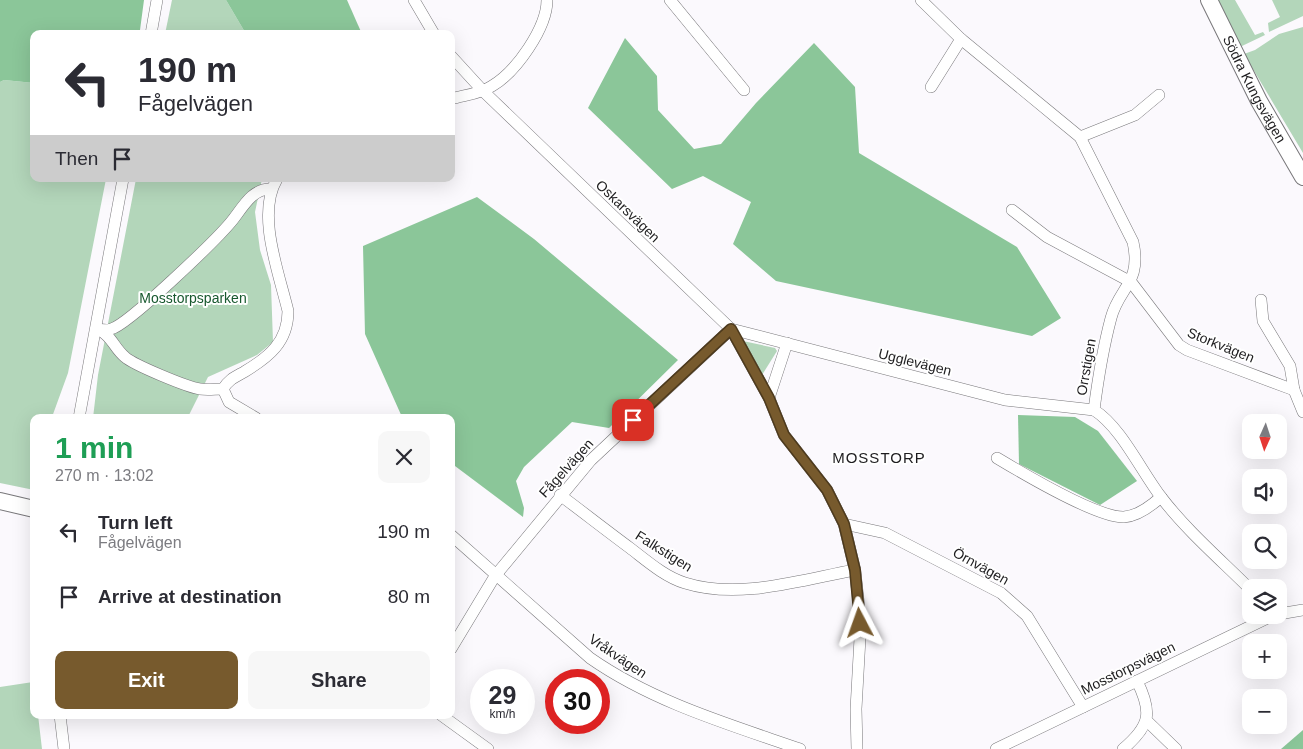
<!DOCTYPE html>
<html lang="en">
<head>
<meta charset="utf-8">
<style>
  :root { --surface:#fff; --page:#f7f7f7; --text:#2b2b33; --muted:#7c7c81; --accent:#775a2d }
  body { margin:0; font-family:Arial,sans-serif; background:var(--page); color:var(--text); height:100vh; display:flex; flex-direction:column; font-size:19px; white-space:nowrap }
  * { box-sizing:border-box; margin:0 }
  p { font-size:16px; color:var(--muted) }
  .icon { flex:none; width:28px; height:28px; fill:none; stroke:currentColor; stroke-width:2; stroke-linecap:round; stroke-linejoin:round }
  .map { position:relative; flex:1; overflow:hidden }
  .sheet { position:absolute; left:30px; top:414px; width:425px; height:305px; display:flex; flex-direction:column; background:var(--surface); border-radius:10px; box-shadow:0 5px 20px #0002 }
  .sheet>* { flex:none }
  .top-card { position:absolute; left:30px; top:30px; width:425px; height:152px; border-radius:10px; box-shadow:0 5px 20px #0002; background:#fff; color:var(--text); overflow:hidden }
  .needle { width:32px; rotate:183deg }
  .fabs { position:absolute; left:1242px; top:414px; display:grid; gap:10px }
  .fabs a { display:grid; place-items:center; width:45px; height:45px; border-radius:10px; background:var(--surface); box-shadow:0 5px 20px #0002; font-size:25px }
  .speed { position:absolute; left:470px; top:669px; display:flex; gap:10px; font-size:25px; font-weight:700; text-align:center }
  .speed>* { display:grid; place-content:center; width:65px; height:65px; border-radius:50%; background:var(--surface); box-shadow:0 5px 20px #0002; line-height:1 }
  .speed small { font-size:12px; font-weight:400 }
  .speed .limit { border:8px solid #d22; background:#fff; color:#111 }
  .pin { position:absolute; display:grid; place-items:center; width:42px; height:42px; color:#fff; margin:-21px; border-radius:10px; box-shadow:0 2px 8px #0006 }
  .me { position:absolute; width:55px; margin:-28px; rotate:356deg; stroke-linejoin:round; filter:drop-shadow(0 0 4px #0008) }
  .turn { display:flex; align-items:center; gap:18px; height:105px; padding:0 25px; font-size:22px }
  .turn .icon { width:65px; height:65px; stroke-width:2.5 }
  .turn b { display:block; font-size:35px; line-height:42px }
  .then { display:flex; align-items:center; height:48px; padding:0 25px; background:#0003; gap:10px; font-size:19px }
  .round { display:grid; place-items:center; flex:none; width:52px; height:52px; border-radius:10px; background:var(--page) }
  .head { display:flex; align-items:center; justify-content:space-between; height:85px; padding:0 25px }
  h1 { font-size:30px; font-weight:700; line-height:38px; color:#1e9e55 }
  .cta { display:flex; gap:10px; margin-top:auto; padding:10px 25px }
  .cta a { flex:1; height:58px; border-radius:10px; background:var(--accent); color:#fff; font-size:20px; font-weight:700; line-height:58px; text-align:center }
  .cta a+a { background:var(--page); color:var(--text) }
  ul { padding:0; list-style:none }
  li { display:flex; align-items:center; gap:15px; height:65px; padding:0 25px }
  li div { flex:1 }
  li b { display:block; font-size:19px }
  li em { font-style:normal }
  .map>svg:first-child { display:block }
  .green { fill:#b3d6ba }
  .forest { fill:#8bc699 }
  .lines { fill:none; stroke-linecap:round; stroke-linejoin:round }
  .street-casing { stroke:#78777a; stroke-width:12 }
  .secondary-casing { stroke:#78777a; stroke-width:18 }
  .street { stroke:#fff; stroke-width:11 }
  .secondary { stroke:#fff; stroke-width:16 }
  .route-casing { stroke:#4d3a1d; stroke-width:12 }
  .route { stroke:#775a2d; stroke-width:9 }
  .labels { text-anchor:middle; stroke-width:4; stroke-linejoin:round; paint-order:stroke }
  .street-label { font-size:14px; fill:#1e1d1f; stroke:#fff }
  .park-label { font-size:14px; fill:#17582e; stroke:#fff }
  .neighbourhood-label { font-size:15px; letter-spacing:1px; fill:#1e1d1f; stroke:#fff }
</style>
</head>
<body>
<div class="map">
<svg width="1303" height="749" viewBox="0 0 1303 749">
  <rect width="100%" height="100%" fill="#fbf9fd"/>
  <g class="green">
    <path d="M172 0H226L246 34H165Z"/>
    <path d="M1218 0H1235L1255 35 1263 32 1265 35 1242 46 1239 45Z"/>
    <path d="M1272 0H1303V16L1269 32 1268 23 1280 17Z"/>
    <path d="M1303 27V153L1244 54 1255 50 1279 34Z"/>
    <path d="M4 80 34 83V179H106L68 373 52 417 34 418V490L0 483V82Z"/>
    <path d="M136 179H262L255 212 260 250 271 285 273 342 257 355 208 377 188 417 93 418 98 375Z"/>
    <path d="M743 341 775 348 777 351 762 375Z"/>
    <path d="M33 682 34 715H38L42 749H0V687Z"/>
  </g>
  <g class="forest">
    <path d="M0 0H144L140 30 136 34H34V83L4 80 0 82Z"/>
    <path d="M226 0H347L362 34H246Z"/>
    <path d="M625 38 657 76 658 110 694 149 721 144 756 103 814 43 855 87 859 153 1017 247 1061 318 1032 336 776 281 733 244 751 202 703 176 672 189 588 108Z"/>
    <path d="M477 197 534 239 678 360 609 428 572 422 524 467 516 481 524 508 523 517 451 463V418L402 417 365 334 363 246Z"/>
    <path d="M1018 415 1075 417 1098 431 1137 481 1100 505 1019 464Z"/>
    <path d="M1303 730V749H1281Z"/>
  </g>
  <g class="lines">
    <defs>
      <g id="street">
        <path d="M414 0 434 34"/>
        <path d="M670 0 744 90"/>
        <path d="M921 0 961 39 1080 137 1133 242C1142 283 1119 287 1111 318 1103 348 1098 379 1094 410 1121 427 1141 471 1161 497 1187 531 1221 560 1251 590"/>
        <path d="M151 34 157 0"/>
        <path d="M451 56 483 91 731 329 769 398 784 435 827 490 844 524 855 570 859 607 860 638 856 709 857 749"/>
        <path d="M931 87 961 39"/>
        <path d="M451 99C465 95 480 94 492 86 516 72 547 28 547 0"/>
        <path d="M1080 137 1135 115 1159 95"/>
        <path d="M1012 210 1047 237 1131 282 1179 345 1187 350 1294 390 1303 412"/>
        <path d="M1261 300 1263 321 1290 366 1294 390"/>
        <path d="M96 329C100 329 107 331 111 329 128 325 216 240 231 222 242 209 251 189 270 189"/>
        <path d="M99 330C112 336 114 348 125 357 134 365 187 387 200 389 207 390 215 389 223 389"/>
        <path d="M223 389C228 380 235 377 244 372 269 357 288 342 288 311 279 273 256 214 277 179"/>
        <path d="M223 389 229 402 256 418"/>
        <path d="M769 398 787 343"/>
        <path d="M79 418 123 179"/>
        <path d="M997 458C1022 473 1098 518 1124 517 1138 516 1151 506 1161 497"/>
        <path d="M560 495C584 513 607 531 630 548 647 561 665 577 685 583 739 600 801 580 855 570"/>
        <path d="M844 524 885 533 1001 593 1027 616 1083 707"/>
        <path d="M451 535 590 658C653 702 728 724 800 749"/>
        <path d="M1279 614 1303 610"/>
        <path d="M451 649 495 576 591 460 731 329 1005 400 1094 410"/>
        <path d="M60 715 64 749"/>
        <path d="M441 715 488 749"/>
        <path d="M1147 721 1176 749"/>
        <path d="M996 749 1274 615"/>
        <path d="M1123 749C1150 726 1153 713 1137 681"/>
      </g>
      <g id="secondary">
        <path id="s1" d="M1209 0 1259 101 1303 177"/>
        <path d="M0 501 34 509"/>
      </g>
    </defs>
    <use href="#street" class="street-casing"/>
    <use href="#secondary" class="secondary-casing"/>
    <use href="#street" class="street"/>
    <use href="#secondary" class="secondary"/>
  </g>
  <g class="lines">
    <defs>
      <path id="route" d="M633 420 731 329 769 398 784 435 827 490 844 524 855 570 860 623"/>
    </defs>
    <use href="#route" class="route-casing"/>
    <use href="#route" class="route"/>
  </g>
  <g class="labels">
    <g class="street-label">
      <text dy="5" stroke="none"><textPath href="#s1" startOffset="100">Södra Kungsvägen</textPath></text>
      <text transform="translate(628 211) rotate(44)" y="5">Oskarsvägen</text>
      <text transform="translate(1221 345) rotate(22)" y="5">Storkvägen</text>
      <text transform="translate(915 362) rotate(14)" y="5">Ugglevägen</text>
      <text transform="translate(1086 367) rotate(-80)" y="5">Orrstigen</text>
      <text transform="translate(566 468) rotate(-48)" y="5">Fågelvägen</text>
      <text transform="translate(664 551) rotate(32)" y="5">Falkstigen</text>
      <text transform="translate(981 566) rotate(29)" y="5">Örnvägen</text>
      <text transform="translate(618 656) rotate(34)" y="5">Vråkvägen</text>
      <text transform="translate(1128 668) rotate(-26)" y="5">Mosstorpsvägen</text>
    </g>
    <g class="park-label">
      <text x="193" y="303">Mosstorpsparken</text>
    </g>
    <g class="neighbourhood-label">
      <text x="879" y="463">MOSSTORP</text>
    </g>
  </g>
</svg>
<div class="fabs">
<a><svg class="needle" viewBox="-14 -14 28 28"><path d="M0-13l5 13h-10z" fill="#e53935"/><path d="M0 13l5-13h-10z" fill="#7c7c81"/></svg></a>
<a><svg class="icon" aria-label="sound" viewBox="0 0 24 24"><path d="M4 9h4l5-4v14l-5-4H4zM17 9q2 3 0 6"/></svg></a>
<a><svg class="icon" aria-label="search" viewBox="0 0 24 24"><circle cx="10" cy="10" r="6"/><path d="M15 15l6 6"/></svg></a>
<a><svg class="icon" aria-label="layers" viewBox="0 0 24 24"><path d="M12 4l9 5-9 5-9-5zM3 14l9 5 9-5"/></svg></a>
<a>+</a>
<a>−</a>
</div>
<div class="speed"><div>29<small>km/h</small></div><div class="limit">30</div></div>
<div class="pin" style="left:633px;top:420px;background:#d93025"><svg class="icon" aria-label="arrive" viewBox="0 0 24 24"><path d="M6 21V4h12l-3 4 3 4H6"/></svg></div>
<svg class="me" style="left:860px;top:623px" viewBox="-20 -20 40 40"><path d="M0-17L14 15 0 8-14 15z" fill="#775a2d" stroke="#fff" stroke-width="4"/></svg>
<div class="top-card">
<div class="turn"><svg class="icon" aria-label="left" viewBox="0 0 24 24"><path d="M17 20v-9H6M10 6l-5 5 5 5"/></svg><div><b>190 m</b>Fågelvägen</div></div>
<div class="then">Then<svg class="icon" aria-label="arrive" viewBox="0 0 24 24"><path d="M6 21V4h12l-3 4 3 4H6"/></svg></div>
</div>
<section class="sheet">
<div class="head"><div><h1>1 min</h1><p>270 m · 13:02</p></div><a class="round"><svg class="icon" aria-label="close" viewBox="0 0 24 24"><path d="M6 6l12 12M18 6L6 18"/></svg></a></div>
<ul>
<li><svg class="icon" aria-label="left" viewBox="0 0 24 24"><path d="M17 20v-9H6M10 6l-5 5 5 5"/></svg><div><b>Turn left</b><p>Fågelvägen</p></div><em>190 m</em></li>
<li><svg class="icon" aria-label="arrive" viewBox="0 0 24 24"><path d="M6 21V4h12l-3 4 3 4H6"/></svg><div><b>Arrive at destination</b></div><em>80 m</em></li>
</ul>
<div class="cta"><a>Exit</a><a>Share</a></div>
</section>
</div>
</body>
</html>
